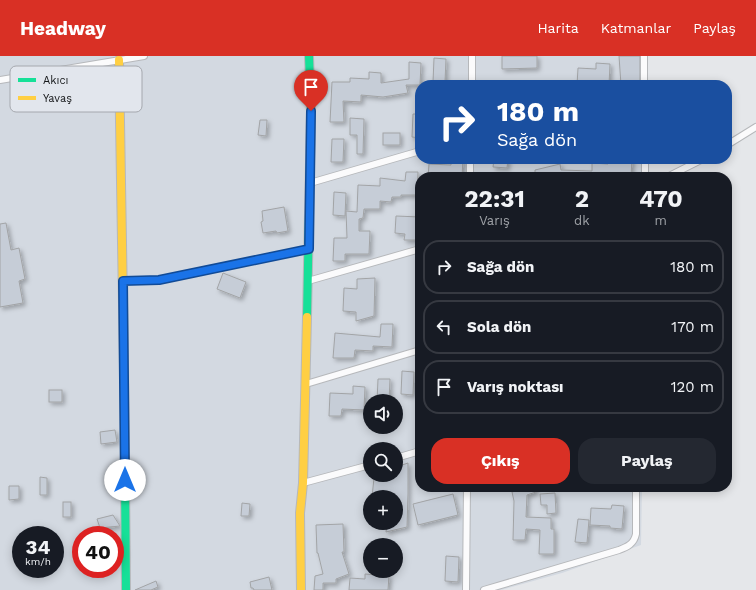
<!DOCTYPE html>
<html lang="tr">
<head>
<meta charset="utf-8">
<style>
  :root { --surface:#171b24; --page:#242831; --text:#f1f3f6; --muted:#9ea1a6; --line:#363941; --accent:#d93025 }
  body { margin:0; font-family:"Work Sans",sans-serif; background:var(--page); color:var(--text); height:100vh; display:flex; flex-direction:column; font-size:15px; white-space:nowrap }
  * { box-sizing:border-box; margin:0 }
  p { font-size:13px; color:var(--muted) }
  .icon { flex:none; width:22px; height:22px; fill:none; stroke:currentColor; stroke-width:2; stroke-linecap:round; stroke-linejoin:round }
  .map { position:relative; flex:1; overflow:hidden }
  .panel { position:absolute; left:415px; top:116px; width:317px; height:320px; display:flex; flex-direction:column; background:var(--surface); border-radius:16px; box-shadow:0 2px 10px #0003 }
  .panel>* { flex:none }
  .top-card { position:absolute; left:415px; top:24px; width:317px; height:84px; border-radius:16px; box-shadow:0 2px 10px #0003; background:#1a4fa0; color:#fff; overflow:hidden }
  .controls { position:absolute; left:363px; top:338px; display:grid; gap:8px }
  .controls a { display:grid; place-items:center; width:40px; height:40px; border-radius:50%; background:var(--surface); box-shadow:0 2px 10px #0003; font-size:20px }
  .speed { position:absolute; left:12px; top:470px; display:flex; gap:8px; font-size:20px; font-weight:700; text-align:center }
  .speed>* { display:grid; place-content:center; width:52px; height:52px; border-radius:50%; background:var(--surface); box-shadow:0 2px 10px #0003; line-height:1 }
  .speed small { font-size:10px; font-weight:400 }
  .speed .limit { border:6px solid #d22; background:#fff; color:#111 }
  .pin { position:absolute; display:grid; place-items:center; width:34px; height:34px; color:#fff; margin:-41px -17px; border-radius:50% 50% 50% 0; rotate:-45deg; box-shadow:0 0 4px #0007 }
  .pin .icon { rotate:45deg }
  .me { position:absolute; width:44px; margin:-22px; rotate:0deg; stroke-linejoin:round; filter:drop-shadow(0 0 3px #0008) }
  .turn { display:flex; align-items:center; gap:14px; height:84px; padding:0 16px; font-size:18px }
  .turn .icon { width:52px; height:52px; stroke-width:2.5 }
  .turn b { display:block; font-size:28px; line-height:34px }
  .eta { display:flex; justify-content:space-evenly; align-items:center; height:68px; text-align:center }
  .eta b { font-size:24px; font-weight:700; line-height:28px }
  .action { display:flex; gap:8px; margin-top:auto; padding:8px 16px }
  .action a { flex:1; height:46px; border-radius:16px; background:var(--accent); color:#fff; font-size:16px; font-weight:700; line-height:46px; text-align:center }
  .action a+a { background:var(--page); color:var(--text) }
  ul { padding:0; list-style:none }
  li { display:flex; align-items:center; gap:12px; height:54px; margin:0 8px 6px; padding:0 8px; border:2px solid var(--line); border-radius:16px }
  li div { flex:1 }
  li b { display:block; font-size:15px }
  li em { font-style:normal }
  header { display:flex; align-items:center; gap:24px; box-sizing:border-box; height:56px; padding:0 20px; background:var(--accent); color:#fff }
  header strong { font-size:19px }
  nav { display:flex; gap:22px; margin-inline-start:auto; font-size:14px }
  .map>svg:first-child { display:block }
  .built { fill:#d3d9e1; fill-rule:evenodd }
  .building { fill:#c6cdd7; stroke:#a2a4a6; filter:url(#shadow) }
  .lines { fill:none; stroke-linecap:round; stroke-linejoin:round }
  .street-casing { stroke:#b6b8bb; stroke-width:8 }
  .fast-casing { stroke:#b6b8bb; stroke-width:10 }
  .slow-casing { stroke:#b6b8bb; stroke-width:10 }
  .street { stroke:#fbfbfc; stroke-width:6 }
  .fast { stroke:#16e098; stroke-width:8 }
  .slow { stroke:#ffcf43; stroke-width:8 }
  .route-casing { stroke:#114b97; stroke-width:10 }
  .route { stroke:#1a73e8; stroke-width:7 }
  .key { fill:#e2e6ed; stroke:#a5a8ae; stroke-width:1 }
  .key-label { font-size:11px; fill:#16181a }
</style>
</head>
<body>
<header>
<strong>Headway</strong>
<nav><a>Harita</a><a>Katmanlar</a><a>Paylaş</a></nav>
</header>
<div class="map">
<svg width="756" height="534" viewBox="0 0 756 534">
  <defs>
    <filter id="shadow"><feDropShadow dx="2.5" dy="2.5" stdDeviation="2" flood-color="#0004"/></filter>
  </defs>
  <rect width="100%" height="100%" fill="#e5e7ea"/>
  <path class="built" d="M0 0H643V29H420V103H643V121H420V431H642L641 489 562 517 501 534H0ZM370 345H396V371H370ZM370 393H396V419H370ZM370 441H396V467H370ZM21 479H55V513H21ZM81 479H115V513H81ZM370 489H396V515H370Z"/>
  <g class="building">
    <path d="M502 0H537V12L502 13Z"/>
    <path d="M619 0H640V26L630 27V29H621Z"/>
    <path d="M434 2 446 3 445 26H433Z"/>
    <path d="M409 6 421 7 420 29H406L408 37 383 41 361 39V46L343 45 344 66H330L332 26H350V22L369 23V16L381 17V27L409 23Z"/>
    <path d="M596 7 610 8 609 29H577L578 12 596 13Z"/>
    <path d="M413 58H420V82L412 81Z"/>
    <path d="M350 62 364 63 363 98H357V79H350Z"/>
    <path d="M260 64H267L266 80 258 79Z"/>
    <rect x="383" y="77" width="17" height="12"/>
    <path d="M332 83H344L343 106H331Z"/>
    <path d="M451 103H463L462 121H428L429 108 451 109Z"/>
    <path d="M494 103H508L507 112 493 111Z"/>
    <path d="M609 103H632L631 121H535V114L560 108 561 114 592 115V107L608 108Z"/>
    <path d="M406 116H418L417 139H401V141H392L391 146 380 145V153H364L363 162 359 163V175H370L369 198H345V205H333L334 182H347L346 155 357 156 358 129 380 130V122L405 125Z"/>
    <path d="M334 136 346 137 345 160 333 159Z"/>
    <path d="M284 151 288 175 277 177 276 175 263 177 261 166 263 165 262 155Z"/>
    <path d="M396 160 420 161V176H417L416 184H404L405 178 395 177Z"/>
    <path d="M6 167 11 194 19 192 25 223 19 225 23 247 0 251V168Z"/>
    <path d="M223 217 246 226 240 242 217 233Z"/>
    <path d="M375 222 374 260 356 265V256L343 255 344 232 357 233V223Z"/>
    <path d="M381 268H393L392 291 373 290V295L355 294 354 302H333L335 277 380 281Z"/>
    <path d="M402 315 414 316 413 339 401 338Z"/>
    <path d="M378 323H390L389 345H377Z"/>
    <path d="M353 330 365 331 364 354 342 353 341 360H329L330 337 353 338Z"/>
    <rect x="49" y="334" width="13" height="12"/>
    <path d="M115 374 117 386 101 388 100 376Z"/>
    <path d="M408 407V438L407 471 386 476 387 467H396V441H372L374 422 389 423V419H396V411Z"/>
    <path d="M40 421 47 422V439H40Z"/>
    <path d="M9 430H19V443L9 444Z"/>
    <path d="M530 431H535L536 436 527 439 526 461 551 462V473H554V498H539L540 474 526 473 525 484H513L514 445 512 436Z"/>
    <path d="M555 437 556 457 547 458V449H541L540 438Z"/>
    <path d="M453 438 458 459 418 469 413 448Z"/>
    <rect x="63" y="446" width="8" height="15"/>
    <path d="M242 447 250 448 249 460H241Z"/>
    <path d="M612 449 624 450 622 473 610 472V470L590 469 591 452 611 453Z"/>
    <path d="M113 459 120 470 100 472 97 463Z"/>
    <path d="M578 463 589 464 587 487 575 486Z"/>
    <path d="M343 468 344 496H342L349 518 336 523V527H323V534H314L315 520 323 518 318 497H317L316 469Z"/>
    <path d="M446 500 459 501 458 526 445 525Z"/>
    <path d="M365 518 389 520 388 534H349L350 522 365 523Z"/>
    <path d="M269 521 272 534H254L253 532H251L250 526Z"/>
    <path d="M156 525 158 531 151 534H135Z"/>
  </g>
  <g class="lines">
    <defs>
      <g id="street">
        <path d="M472 0V29"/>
        <path d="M644 0V29"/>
        <path d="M0 24 144 0"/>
        <path d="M727 89 756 71"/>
        <path d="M645 103V121"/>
        <path d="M470 121V103"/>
        <path d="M667 121 703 103"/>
        <path d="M310 127 420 95"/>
        <path d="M123 225 159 224 309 193"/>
        <path d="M308 225 420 193"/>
        <path d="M306 328 420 294"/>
        <path d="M396 402 420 395"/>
        <path d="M303 427 370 409"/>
        <path d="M466 534 467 431"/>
        <path d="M484 534 619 494C627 491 634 488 636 478V431"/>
      </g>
      <g id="fast">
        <path d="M307 261 311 55 309 0"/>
        <path d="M124 308 126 534"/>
      </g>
      <g id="slow">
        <path d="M119 4 124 308"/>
        <path d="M301 534 300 457 303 427 307 261"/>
      </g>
    </defs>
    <use href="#street" class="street-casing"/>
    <use href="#fast" class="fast-casing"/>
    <use href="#slow" class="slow-casing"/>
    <use href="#street" class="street"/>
    <use href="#fast" class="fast"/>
    <use href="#slow" class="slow"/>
  </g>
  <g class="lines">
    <defs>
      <path id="route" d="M125 424 123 225 159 224 309 193 311 55"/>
    </defs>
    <use href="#route" class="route-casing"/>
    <use href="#route" class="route"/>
  </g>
  <rect x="10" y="10" width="132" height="46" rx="6" class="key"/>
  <rect x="18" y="22" width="18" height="4" fill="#16e098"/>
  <rect x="18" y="40" width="18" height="4" fill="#ffcf43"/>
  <g class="key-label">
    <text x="43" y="28">Akıcı</text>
    <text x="43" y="46">Yavaş</text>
  </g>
</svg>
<div class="controls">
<a><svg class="icon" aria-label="sound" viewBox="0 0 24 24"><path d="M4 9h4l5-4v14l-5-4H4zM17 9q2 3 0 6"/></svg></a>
<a><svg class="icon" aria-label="search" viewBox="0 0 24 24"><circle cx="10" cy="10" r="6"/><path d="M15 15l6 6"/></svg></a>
<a>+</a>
<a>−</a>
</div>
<div class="speed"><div>34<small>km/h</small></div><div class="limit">40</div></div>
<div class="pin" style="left:311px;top:55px;background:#d93025"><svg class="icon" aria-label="arrive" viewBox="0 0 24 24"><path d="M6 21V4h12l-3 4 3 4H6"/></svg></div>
<svg class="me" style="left:125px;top:424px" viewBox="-20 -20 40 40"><circle r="19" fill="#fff"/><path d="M0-13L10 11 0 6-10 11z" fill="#1a73e8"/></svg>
<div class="top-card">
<div class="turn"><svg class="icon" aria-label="right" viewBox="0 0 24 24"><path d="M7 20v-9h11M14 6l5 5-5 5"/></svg><div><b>180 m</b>Sağa dön</div></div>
</div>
<section class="panel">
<div class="eta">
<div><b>22:31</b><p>Varış</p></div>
<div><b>2</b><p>dk</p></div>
<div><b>470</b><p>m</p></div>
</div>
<ul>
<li><svg class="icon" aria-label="right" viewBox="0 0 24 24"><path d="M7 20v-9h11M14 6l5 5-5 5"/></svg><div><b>Sağa dön</b></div><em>180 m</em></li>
<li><svg class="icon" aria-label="left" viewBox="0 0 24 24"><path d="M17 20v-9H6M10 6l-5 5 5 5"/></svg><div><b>Sola dön</b></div><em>170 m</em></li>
<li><svg class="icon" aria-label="arrive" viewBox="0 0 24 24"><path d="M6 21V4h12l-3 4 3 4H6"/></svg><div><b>Varış noktası</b></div><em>120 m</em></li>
</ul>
<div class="action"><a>Çıkış</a><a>Paylaş</a></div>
</section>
</div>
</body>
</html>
